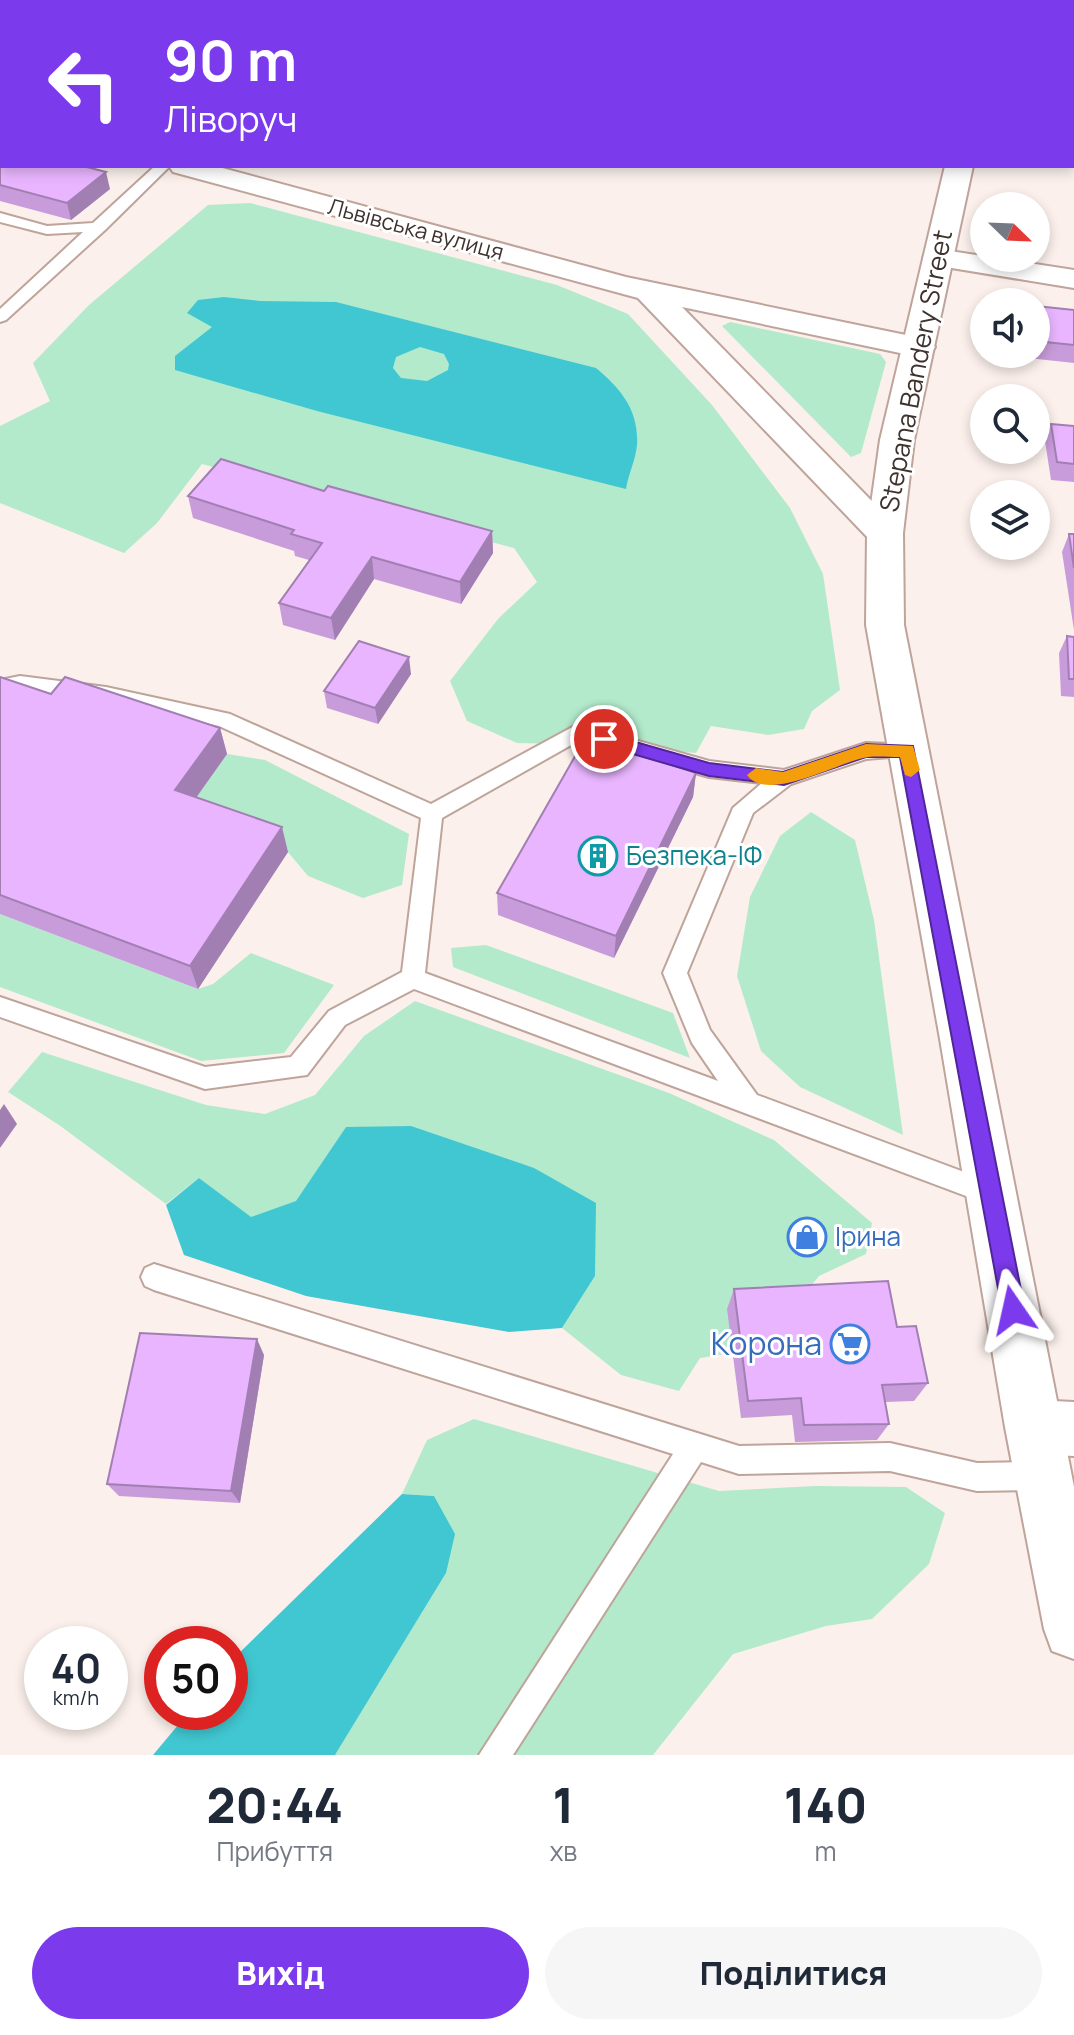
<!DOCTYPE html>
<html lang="uk">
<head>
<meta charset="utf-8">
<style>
  :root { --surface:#fff; --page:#f6f6f7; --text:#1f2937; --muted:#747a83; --accent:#7c3aed }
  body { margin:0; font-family:Manrope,sans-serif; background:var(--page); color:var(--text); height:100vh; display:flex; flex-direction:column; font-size:30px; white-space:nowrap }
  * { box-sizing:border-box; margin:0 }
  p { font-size:26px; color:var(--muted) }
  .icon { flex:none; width:44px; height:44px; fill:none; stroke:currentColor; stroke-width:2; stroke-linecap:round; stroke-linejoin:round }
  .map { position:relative; height:1755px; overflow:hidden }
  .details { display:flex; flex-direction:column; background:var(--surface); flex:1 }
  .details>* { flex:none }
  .top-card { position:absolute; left:0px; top:0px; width:1074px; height:168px; box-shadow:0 4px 12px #0003; background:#7c3aed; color:#fff; overflow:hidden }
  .needle { width:52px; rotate:113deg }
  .tools { position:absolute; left:970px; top:192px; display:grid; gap:16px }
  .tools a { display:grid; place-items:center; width:80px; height:80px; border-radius:50%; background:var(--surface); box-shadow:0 4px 12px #0003; font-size:40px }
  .speed { position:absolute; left:24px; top:1626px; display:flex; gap:16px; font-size:40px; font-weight:700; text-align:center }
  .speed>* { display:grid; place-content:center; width:104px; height:104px; border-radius:50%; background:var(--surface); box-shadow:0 4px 12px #0003; line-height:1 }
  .speed small { font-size:20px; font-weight:400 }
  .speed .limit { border:12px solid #d22; background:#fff; color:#111 }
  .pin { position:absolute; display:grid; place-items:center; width:68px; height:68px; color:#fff; margin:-34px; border:4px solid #fff; border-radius:50%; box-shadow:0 2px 8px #0007 }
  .me { position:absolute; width:88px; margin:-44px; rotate:349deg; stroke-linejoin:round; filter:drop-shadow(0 0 6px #0008) }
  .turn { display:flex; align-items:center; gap:28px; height:168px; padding:0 32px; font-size:36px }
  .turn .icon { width:104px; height:104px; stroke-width:2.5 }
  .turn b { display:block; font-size:56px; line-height:68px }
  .eta { display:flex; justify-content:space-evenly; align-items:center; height:136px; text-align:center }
  .eta b { font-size:48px; font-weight:800; line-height:56px }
  .button { display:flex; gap:16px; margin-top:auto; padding:16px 32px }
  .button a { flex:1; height:92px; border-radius:48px; background:var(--accent); color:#fff; font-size:32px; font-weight:800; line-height:92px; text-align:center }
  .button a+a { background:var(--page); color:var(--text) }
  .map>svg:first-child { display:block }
  .green { fill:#b3eacc }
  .water { fill:#41c7d1; fill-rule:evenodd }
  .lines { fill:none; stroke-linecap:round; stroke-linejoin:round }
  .river { fill:#41c7d1; fill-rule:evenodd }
  .service-casing { stroke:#bea49a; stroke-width:4 }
  .minor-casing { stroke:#bea49a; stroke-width:4 }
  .tertiary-casing { stroke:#bea49a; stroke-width:4 }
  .secondary-casing { stroke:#bea49a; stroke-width:4 }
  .service { fill:#fff; fill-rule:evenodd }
  .minor { fill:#fff; fill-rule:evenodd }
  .tertiary { fill:#fff; fill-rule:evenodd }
  .secondary { fill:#fff; fill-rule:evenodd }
  .wall { fill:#c89cda }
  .shaded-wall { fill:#a27fb2 }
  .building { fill:#e8b5fe; stroke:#a27fb2; stroke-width:2 }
  .route { fill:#7c3aed; stroke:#51269a; stroke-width:2 }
  .slow { fill:#f59e0b }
  .labels { text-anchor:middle; stroke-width:6; stroke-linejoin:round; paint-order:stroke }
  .far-street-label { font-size:22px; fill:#3d322e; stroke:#fff }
  .street-label { font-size:26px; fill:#3d322e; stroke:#fff }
  .culture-label { font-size:26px; fill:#0d838f; stroke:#fff; text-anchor:start }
  .shop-label { font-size:26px; fill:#366cbe; stroke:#fff; text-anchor:start }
  .near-shop-label { font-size:32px; fill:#366cbe; stroke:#fff; text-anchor:end }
</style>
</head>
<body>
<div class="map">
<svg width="1074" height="1755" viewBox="0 0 1074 1755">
  <rect width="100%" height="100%" fill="#fbf0eb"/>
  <g class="green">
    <path d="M250 203 557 285 628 314 712 405 790 508 823 574 840 690 812 711 804 729 768 735 711 726 696 753 607 745 517 743 467 721 450 681 498 619 537 582 514 548 202 464 157 523 124 553 0 503V426L50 401 33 363 89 305 208 205Z"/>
    <path d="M730 322 880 354 886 362 861 453 851 457 722 326Z"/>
    <path d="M227 754 265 760 409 834 402 885 363 898 308 876 288 852 184 815Z"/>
    <path d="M811 812 855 840 874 920 903 1135 800 1087 761 1051 737 976 750 897 780 836Z"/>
    <path d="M0 914 198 989 213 984 251 953 334 985 284 1053 201 1061 0 987Z"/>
    <path d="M486 945 673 1013 690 1058 453 967 451 948Z"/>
    <path d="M415 1001 669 1093 774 1140 872 1223 866 1254 819 1276 795 1305 728 1309 733 1353 700 1358 679 1391 621 1375 562 1328 595 1276 346 1127 296 1202 251 1218 199 1178 166 1204 59 1125 8 1092 42 1052 206 1105 265 1114 315 1095 364 1036Z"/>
    <path d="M474 1419 719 1491 815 1486 906 1487 945 1513 929 1564 872 1619 826 1626 733 1654 653 1755H335L446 1573 434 1496 402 1494 427 1440Z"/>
  </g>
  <g class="water">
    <path d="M224 297 260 301 336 302 596 368C621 389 639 410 637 445 636 459 628 475 626 489L317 411 175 370V356L212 327 187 313 198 300ZM420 347 444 354 449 364 448 370 427 381 401 378 393 368 396 357Z"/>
    <path d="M411 1126 534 1168 596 1203 595 1276 562 1328 509 1332 306 1296 184 1255 166 1205 199 1178 251 1217 296 1201 346 1127Z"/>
    <path d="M402 1494 434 1496 455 1534 446 1573 335 1755H153L189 1712H230V1662Z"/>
  </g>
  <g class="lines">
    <g class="river">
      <path d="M811 0H884L809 2Z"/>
      <rect x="0" y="32" width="2" height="28"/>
    </g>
    <defs>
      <g id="service">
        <rect x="62" y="0" width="12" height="2"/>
        <path d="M155 166H170L105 230 6 320 0 322V309L83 232 47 234 0 222V213L47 226 93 223Z"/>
        <path d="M20 676 106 687 230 714 431 804 578 724 709 761 784 770 866 743 914 745 917 750 914 755 866 759 791 784 753 813 687 973 710 1030 757 1095 999 1185 1003 1193 999 1201 990 1205 414 989 345 1025 307 1075 205 1089 0 1017V997L205 1067 291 1057 329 1011 402 972 421 818 219 726 106 701 20 690 0 694V680ZM580 740 709 777 762 783 733 808 663 973 692 1043 718 1081 425 973 442 818Z"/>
        <path d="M154 1264 739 1446 890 1443 977 1463 1041 1462 1051 1466 1055 1476 1051 1486 1041 1490 977 1491 890 1471 739 1474 701 1462 513 1755H479L673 1454 154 1290 145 1286 141 1277 145 1268Z"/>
      </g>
      <g id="minor">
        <path d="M2 93V109L0 110V94Z"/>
        <path d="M937 249 1074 270V288L927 264 923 258 927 252Z"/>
        <path d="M1033 1400 1074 1402V1456L1033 1454 1014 1446 1006 1427 1014 1408Z"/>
      </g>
      <g id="tertiary">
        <rect x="0" y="114" width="2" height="17"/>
        <path d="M169 166H215L626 277 930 340 935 347 930 354 919 357 682 307 903 533 898 542 885 545 872 542 638 298 173 172Z"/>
      </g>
      <path id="secondary" d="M945 166H973L914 440 903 533 904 625 1074 1487V1659L1052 1651 1044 1629 1005 1427 940 1039 866 625 867 533 880 440Z"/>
    </defs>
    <use href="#service" class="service-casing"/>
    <use href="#minor" class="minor-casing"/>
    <use href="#tertiary" class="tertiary-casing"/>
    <use href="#secondary" class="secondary-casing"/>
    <use href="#service" class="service"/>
    <use href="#minor" class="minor"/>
    <use href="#tertiary" class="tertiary"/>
    <use href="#secondary" class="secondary"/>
  </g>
  <g class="wall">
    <path d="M72 0H273V1L72 2Z"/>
    <rect x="441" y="0" width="67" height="2"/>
    <path d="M0 157 110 189 71 220 0 201Z"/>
    <path d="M1036 306 1074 310V363L1028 358V354H1036Z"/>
    <path d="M1051 424 1074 426V482L1051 480 1045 441Z"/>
    <path d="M324 491 492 531 493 553 461 604 374 579 335 640 283 625 279 603 309 560 295 556 294 551 193 518 188 496Z"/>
    <path d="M1069 534H1074V630L1062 552Z"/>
    <path d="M1067 636 1074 637V697L1061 696 1059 653Z"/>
    <path d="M411 674 378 724 327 708 324 691Z"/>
    <path d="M0 677 51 694 220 728 227 754 196 797 288 852 198 989 0 914Z"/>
    <path d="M696 773 693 797 614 958 498 915 497 893Z"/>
    <path d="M734 1289 897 1327 928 1383 914 1401 885 1402 889 1424 877 1440 795 1442 792 1415 741 1418 727 1309Z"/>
    <path d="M264 1355 240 1503 119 1496 107 1484Z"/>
  </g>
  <g class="shaded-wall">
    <path d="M100 0H145L142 2H97Z"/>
    <path d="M106 172 110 189 71 220 67 203Z"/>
    <path d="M492 531 493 553 461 604 460 582Z"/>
    <path d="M372 557 374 579 335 640 331 618Z"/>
    <path d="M409 657 411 674 378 724 375 708Z"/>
    <path d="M220 728 227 754 184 815 175 790Z"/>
    <path d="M696 773 693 797 614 958 616 936Z"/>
    <path d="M282 827 288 852 198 989 190 966Z"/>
    <path d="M4 1104 17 1124 0 1148V1110Z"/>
    <path d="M257 1339 264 1355 240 1503 231 1491Z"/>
  </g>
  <g class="building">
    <path d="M72 0H100L97 2H72Z"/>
    <path d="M142 0H240L241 2H142Z"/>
    <path d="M465 0H508V2H464Z"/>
    <path d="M802 0H840V2H801Z"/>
    <path d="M2 155V166H83L106 172 67 203 0 185V157Z"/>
    <path d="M1036 306 1074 310V345L1036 341Z"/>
    <path d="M1051 424 1074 426V464L1057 462Z"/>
    <path d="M221 459 324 491 328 486 492 531 460 582 372 557 331 618 279 603 322 543 291 534 294 530 188 496Z"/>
    <path d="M1069 534H1074V568Z"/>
    <path d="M1067 636 1074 637V679H1069Z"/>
    <path d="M359 641 409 657 375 708 324 691Z"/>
    <path d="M0 677 51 694 65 677 220 728 175 790 282 827 190 966 0 895Z"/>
    <path d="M586 737 696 773 616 936 497 893Z"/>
    <path d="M888 1281 897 1327 916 1326 928 1383 882 1385 889 1424 804 1425 801 1398 748 1401 734 1289Z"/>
    <path d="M140 1333 257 1339 231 1491 107 1484Z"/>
  </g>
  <path class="route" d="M604 733 709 763 783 772 866 744 913 746 1025 1310 1021 1317 1013 1321 1006 1317 1002 1310 900 757H866L784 785 709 776 598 744 596 739Z"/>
  <path class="slow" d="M866 744 913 746 920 770 911 777 905 775 900 757C890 757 878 756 868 757 840 761 768 804 747 775L756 768 783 772Z"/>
  <defs>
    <symbol id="building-ring" viewBox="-11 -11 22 22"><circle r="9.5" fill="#fff" stroke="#0f9aa8" stroke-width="1.5"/><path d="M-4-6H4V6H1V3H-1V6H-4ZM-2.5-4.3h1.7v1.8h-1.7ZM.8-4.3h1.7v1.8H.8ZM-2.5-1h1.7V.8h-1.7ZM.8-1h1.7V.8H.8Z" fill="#0f9aa8"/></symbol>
    <symbol id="shop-ring" viewBox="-11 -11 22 22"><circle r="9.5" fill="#fff" stroke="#3f7fe0" stroke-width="1.5"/><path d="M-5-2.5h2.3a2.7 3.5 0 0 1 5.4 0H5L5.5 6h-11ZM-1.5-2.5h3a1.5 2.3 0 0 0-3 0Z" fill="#3f7fe0"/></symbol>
    <symbol id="supermarket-ring" viewBox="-11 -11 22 22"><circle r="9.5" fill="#fff" stroke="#3f7fe0" stroke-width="1.5"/><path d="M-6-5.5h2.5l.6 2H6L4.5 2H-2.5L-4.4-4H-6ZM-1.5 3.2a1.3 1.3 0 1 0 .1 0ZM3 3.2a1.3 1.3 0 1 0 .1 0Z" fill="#3f7fe0"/></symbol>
  </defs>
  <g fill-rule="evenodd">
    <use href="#building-ring" x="576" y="834" width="44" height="44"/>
    <use href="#shop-ring" x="785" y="1215" width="44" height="44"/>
    <use href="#supermarket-ring" x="828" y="1322" width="44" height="44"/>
  </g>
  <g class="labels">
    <g class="far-street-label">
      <text transform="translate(416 229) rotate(15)" y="8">Львівська вулиця</text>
    </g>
    <g class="street-label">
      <text transform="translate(916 371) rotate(-79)" y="9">Stepana Bandery Street</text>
    </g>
    <g class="culture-label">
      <text x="626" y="865">Безпека-ІФ</text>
    </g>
    <g class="shop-label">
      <text x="835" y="1246">Ірина</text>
    </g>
    <g class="near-shop-label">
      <text x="822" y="1355">Корона</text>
    </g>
  </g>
</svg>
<div class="tools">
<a><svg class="needle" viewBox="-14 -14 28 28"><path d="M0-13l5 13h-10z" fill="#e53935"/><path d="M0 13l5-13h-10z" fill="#747a83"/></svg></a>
<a><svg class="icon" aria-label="sound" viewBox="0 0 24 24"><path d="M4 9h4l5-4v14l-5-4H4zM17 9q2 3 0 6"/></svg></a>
<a><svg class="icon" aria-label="search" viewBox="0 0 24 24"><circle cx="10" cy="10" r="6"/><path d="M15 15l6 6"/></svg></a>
<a><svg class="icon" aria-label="layers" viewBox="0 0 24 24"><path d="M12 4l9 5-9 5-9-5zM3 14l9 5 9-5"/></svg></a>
</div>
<div class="speed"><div>40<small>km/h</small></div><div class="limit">50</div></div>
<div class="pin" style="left:604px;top:739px;background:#d93025"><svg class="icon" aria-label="arrive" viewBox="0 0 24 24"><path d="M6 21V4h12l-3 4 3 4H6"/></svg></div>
<svg class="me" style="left:1013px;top:1310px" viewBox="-20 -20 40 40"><path d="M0-17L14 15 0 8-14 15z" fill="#7c3aed" stroke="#fff" stroke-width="4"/></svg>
<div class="top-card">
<div class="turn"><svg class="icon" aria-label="left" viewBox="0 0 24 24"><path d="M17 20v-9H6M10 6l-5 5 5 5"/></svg><div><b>90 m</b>Ліворуч</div></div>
</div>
</div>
<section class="details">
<div class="eta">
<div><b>20:44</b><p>Прибуття</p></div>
<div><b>1</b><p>хв</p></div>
<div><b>140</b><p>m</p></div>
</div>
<div class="button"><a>Вихід</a><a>Поділитися</a></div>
</section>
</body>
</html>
